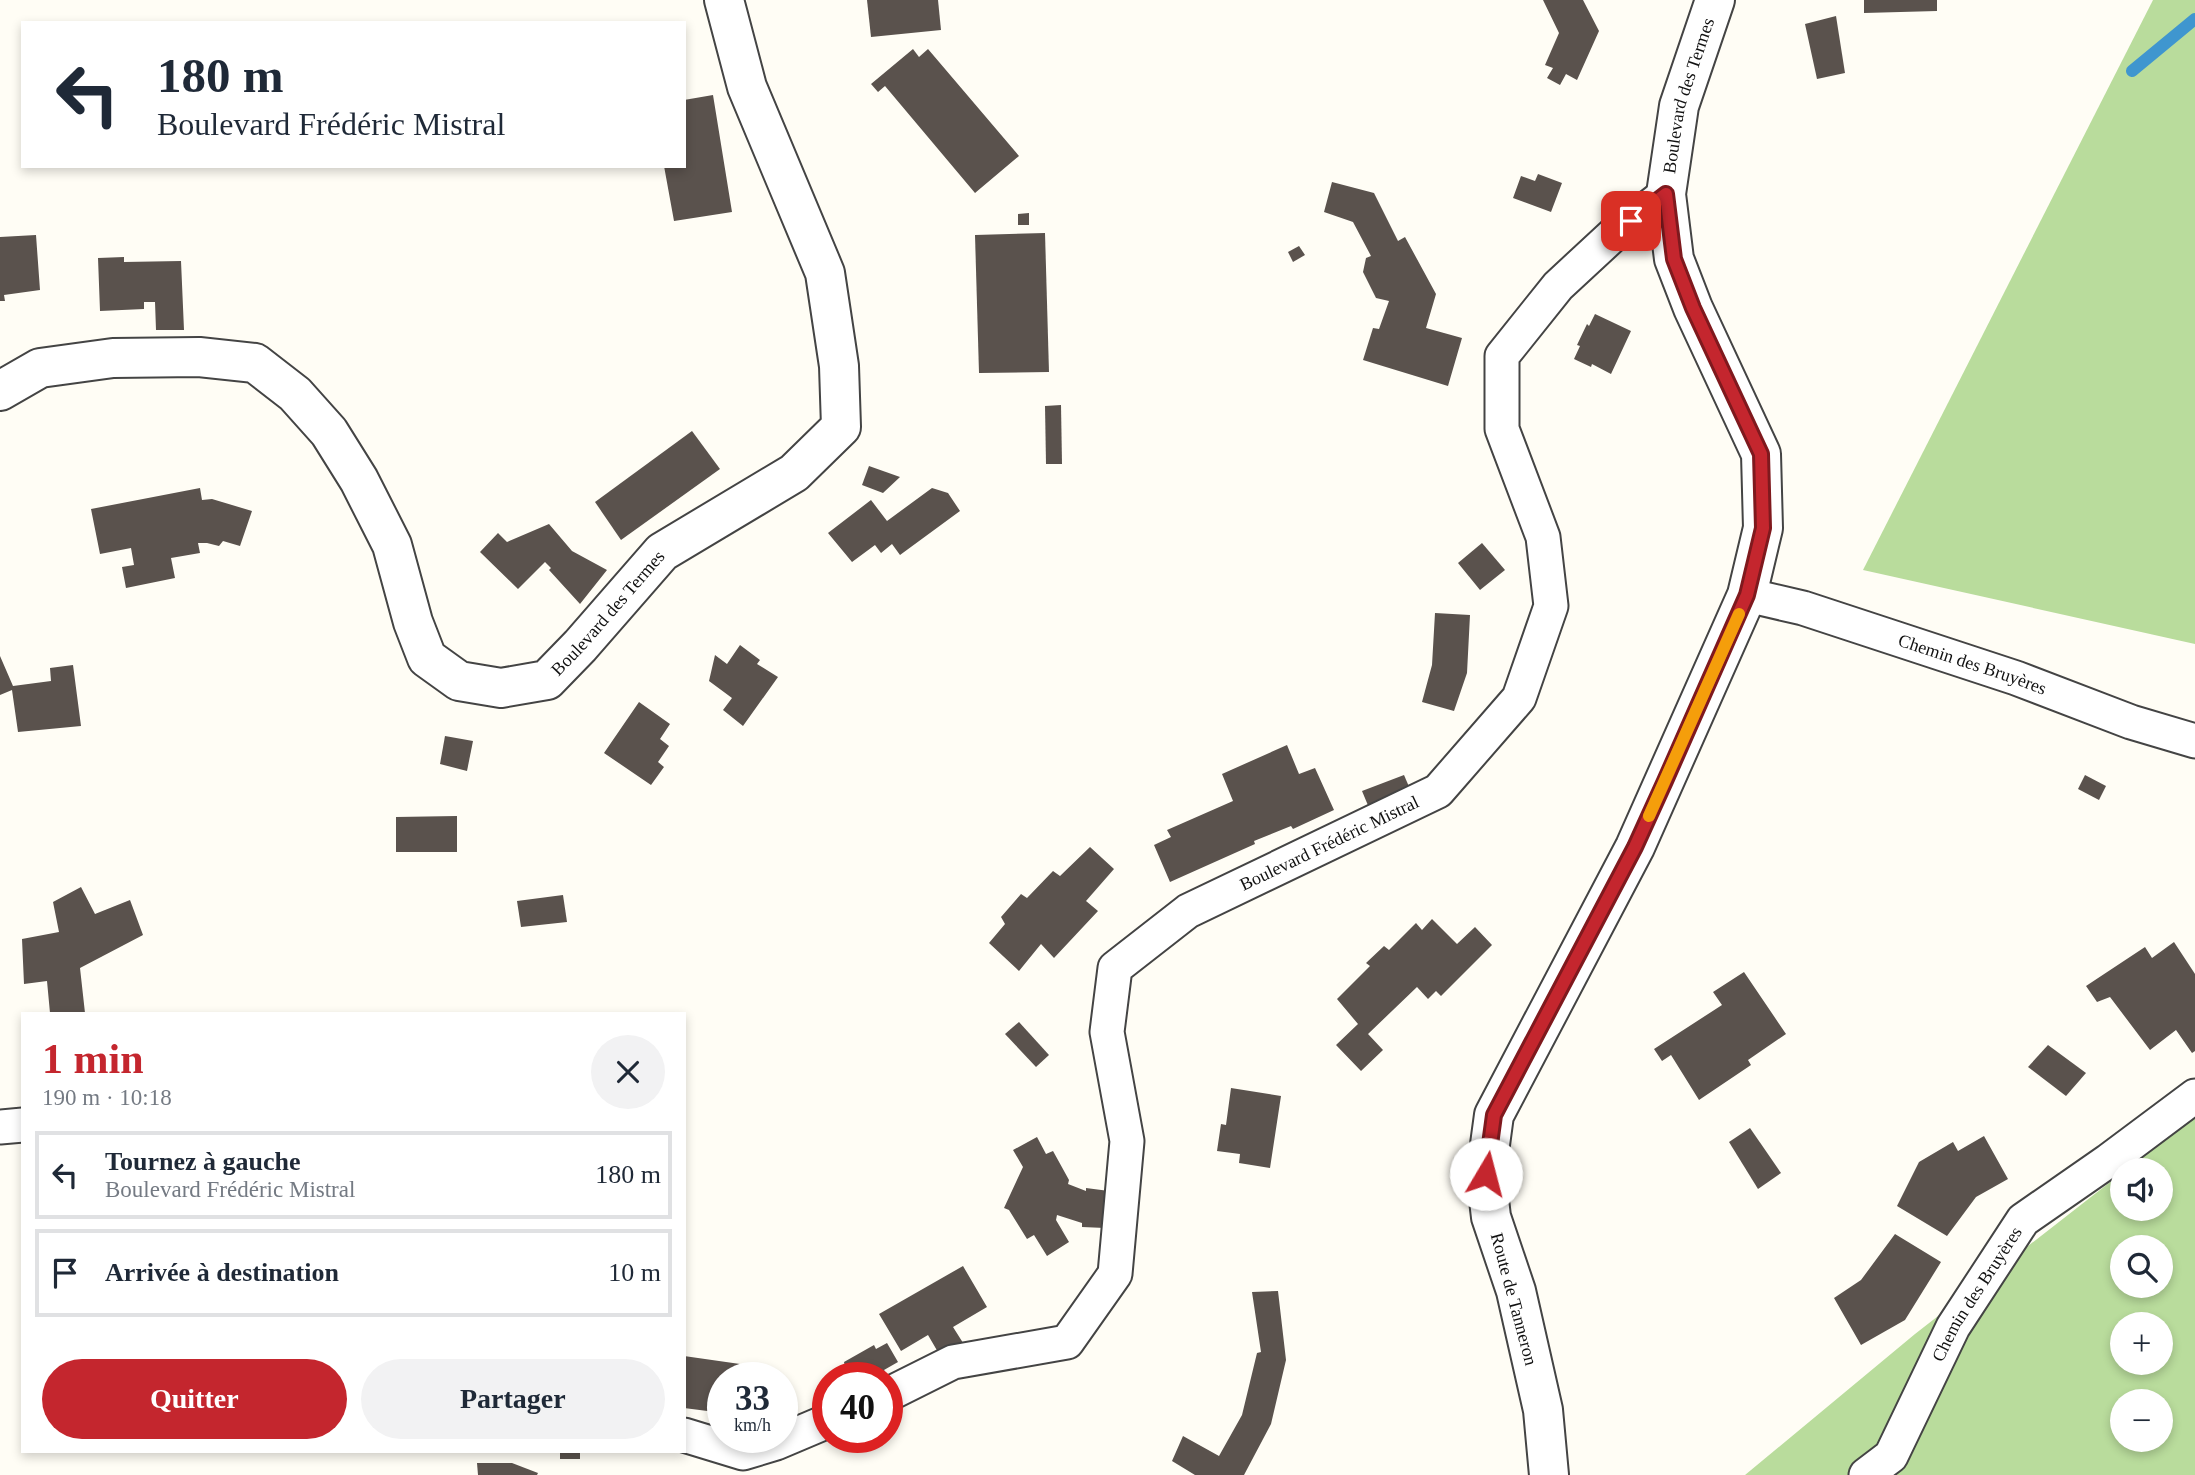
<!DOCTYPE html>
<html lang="fr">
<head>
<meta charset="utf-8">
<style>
  :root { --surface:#fff; --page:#f2f2f3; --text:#1f2937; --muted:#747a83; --line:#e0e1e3; --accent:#c4262e }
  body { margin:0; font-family:Georgia,serif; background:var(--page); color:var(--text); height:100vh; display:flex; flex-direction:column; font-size:26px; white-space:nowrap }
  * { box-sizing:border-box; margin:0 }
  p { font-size:23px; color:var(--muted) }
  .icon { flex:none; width:38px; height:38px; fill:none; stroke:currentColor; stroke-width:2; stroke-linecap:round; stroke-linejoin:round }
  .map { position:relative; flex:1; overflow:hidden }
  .details { position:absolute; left:21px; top:1012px; width:665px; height:441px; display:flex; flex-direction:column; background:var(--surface); border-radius:0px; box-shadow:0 4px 10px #0003 }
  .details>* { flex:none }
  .banner { position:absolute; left:21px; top:21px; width:665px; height:147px; border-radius:0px; box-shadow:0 4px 10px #0003; background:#fff; color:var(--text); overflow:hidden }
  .buttons { position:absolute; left:2110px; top:1158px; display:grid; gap:14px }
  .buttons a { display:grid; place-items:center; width:63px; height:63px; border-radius:50%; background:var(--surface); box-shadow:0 4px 10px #0003; font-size:35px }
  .speed { position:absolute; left:707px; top:1362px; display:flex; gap:14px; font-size:35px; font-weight:700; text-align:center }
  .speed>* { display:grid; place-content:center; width:91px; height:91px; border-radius:50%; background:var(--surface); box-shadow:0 4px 10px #0003; line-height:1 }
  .speed small { font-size:18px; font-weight:400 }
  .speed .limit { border:10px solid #d22; background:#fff; color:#111 }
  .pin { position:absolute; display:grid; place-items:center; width:60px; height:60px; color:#fff; margin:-30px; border-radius:14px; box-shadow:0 4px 10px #0006 }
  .me { position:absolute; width:77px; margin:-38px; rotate:8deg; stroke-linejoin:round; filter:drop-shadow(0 0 5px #0008) }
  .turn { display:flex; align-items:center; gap:24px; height:147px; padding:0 21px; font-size:32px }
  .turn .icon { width:91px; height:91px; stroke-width:2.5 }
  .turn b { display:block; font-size:49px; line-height:60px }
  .round { display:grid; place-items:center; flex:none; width:74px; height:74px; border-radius:37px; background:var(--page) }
  .headline { display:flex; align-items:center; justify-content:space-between; height:119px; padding:0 21px }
  h1 { font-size:42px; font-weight:600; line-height:52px; color:var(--accent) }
  .action { display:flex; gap:14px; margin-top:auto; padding:14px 21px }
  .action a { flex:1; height:80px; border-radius:42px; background:var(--accent); color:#fff; font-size:28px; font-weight:600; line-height:80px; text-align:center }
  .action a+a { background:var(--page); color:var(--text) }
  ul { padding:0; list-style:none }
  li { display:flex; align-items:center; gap:21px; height:88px; margin:0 14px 10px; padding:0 7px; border:4px solid var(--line); border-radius:0px }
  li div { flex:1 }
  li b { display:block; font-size:26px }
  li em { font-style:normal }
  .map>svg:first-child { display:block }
  .forest { fill:#b9dc9c; fill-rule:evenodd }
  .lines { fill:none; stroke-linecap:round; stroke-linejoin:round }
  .stream { stroke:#3f96cf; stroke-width:12 }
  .building { fill:#5a524d }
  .minor-casing { stroke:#444; stroke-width:37 }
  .tertiary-casing { stroke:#444; stroke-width:42 }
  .minor { stroke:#fff; stroke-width:33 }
  .tertiary { stroke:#fff; stroke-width:38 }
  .route-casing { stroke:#7f191e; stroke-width:18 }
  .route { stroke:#c4262e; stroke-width:12 }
  .slow { stroke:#f59e0b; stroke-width:12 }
  .labels { text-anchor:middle; stroke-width:7; stroke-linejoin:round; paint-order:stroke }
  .street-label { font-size:18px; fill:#111; stroke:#fff }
</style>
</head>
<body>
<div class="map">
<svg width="2195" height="1475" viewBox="0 0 2195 1475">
  <rect width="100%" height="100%" fill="#fffdf5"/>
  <g class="forest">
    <path d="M2153 0H2195V644L1863 570Z"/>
    <path d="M2195 1116V1475H1745L1915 1334 2123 1172V1209H2161V1171H2125ZM2123 1248H2161V1286H2123ZM2123 1325H2161V1363H2123ZM2123 1402H2161V1440H2123Z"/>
  </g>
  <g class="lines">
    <path class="stream" d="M2132 71 2195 19"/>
  </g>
  <g class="building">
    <path d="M867 0H938L941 30 871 37Z"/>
    <path d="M1543 0H1583L1599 31 1577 80 1566 74 1560 85 1547 78 1553 68 1545 65 1559 33Z"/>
    <path d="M1864 0H1937V11L1864 13Z"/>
    <path d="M1836 16 1845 73 1817 79 1805 24Z"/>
    <path d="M913 49 919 57 928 49 1019 156 975 193 885 86 878 92 871 84Z"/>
    <path d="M713 95 732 212 674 221 664 166H684V100Z"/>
    <path d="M1538 174 1562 183 1551 212 1513 198 1521 176 1535 181Z"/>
    <path d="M1332 182 1374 193 1398 241 1405 237 1436 294 1426 328 1462 338 1448 386 1363 360 1373 328 1379 329 1389 301 1376 298 1363 272 1366 258 1371 256 1353 222 1324 212Z"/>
    <path d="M1029 213V225H1018V214Z"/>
    <path d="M1045 233 1049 372 979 373 975 235Z"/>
    <path d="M36 235 40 290 4 295 5 301H0V237Z"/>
    <path d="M1299 246 1305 255 1293 262 1288 252Z"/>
    <path d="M124 257V262L181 261 184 330H156L155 302H144V309L100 311 98 258Z"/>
    <path d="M1595 314 1631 331 1611 374 1592 364 1591 367 1574 359 1580 346 1577 345 1587 324 1589 326Z"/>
    <path d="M1061 405 1062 464H1046L1045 406Z"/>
    <path d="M692 431 720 469 621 540 595 502Z"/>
    <path d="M869 466 900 477 883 493 862 485Z"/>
    <path d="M200 488 202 500 212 499 252 511 240 546 223 541 219 546 207 543H198L200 553 171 558 175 578 126 588 122 567 134 565 131 548 100 554 91 509Z"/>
    <path d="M932 488 948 493 960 511 900 555 892 544 881 553 875 545 852 562 828 533 871 500 887 521Z"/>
    <path d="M549 524 572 551 607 570 580 604 549 570 551 568 545 562 518 589 480 552 498 533 507 542Z"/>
    <path d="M1482 543 1505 570 1480 590 1458 563Z"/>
    <path d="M1435 613 1470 615 1467 673 1454 711 1422 702 1432 665Z"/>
    <path d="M740 645 760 660 757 664 778 677 743 726 723 710 732 698 709 681 715 655 727 664Z"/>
    <path d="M0 656 13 686 51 681 50 668 73 665 81 726 18 732 12 690 0 695Z"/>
    <path d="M639 702 670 724 660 739 669 746 658 762 664 767 651 785 604 753Z"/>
    <path d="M445 736 473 741 467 771 440 764Z"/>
    <path d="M1287 745 1299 774 1315 768 1334 810 1293 829 1291 826 1254 841 1255 844 1170 882 1154 845 1171 837 1167 830 1233 801 1222 774Z"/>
    <path d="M1404 775 1413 796 1372 815 1362 791Z"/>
    <path d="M2085 775 2106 786 2099 800 2078 789Z"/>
    <path d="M457 816V852H396V817Z"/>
    <path d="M1090 847 1114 869 1086 901 1098 911 1054 958 1041 944 1019 971 989 943 1005 924 1001 917 1021 894 1027 898 1053 871 1060 876Z"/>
    <path d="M81 887 95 914 130 900 143 935 80 968 85 1013H50L47 981 24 984 22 939 59 932 53 902Z"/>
    <path d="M563 895 567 922 521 927 517 901Z"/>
    <path d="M1432 919 1457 944 1475 927 1492 945 1441 996 1436 991 1428 999 1417 987 1368 1034 1383 1050 1361 1071 1336 1045 1358 1024 1337 999 1370 966 1366 963 1384 946 1389 950 1416 923 1422 930Z"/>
    <path d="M2174 942 2195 974V1051L2192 1053 2176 1030 2150 1050 2110 997 2097 1002 2086 986 2145 947 2152 958Z"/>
    <path d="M1744 972 1786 1034 1748 1060 1751 1065 1699 1100 1671 1055 1662 1061 1654 1049 1722 1005 1713 992Z"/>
    <path d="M1019 1022 1049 1055 1036 1067 1005 1034Z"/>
    <path d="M2048 1045 2086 1073 2066 1096 2028 1067Z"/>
    <path d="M1231 1088 1281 1096 1270 1168 1239 1163 1240 1154 1217 1151 1221 1124 1226 1125Z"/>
    <path d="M1750 1128 1781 1173 1758 1189 1729 1142Z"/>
    <path d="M1984 1136 2008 1179 1976 1197 1947 1236 1897 1206 1919 1162 1953 1142 1958 1151Z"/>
    <path d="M1037 1137 1046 1154 1053 1151 1069 1180 1068 1184 1086 1191V1188L1109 1191 1105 1228 1082 1227V1223L1057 1215 1056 1220 1069 1242 1047 1256 1034 1235 1027 1239 1009 1210 1004 1208 1023 1167 1013 1150Z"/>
    <path d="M1895 1234 1941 1262 1905 1320 1861 1345 1834 1298 1861 1280Z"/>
    <path d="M963 1266 987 1307 953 1327 965 1346 942 1359 928 1335 901 1351 879 1314Z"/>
    <path d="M1278 1291 1286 1360 1271 1424 1244 1475H1195L1172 1461 1183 1436 1219 1456 1242 1415 1257 1353 1261 1352 1252 1292Z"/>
    <path d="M887 1343 898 1362 884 1370 888 1376 847 1377 844 1362 874 1345 876 1349Z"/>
    <path d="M684 1356 740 1364 739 1377H723V1413L684 1408Z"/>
    <rect x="560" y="1451" width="20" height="8"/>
    <path d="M477 1463H512L538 1473 537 1475H478Z"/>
  </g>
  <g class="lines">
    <defs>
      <g id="minor">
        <path id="s1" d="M1747 595 1803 608 2016 678 2131 722 2195 741"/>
        <path d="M0 1127 23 1125"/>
        <path id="s2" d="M887 1395 953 1362 1067 1342 1115 1274 1127 1141 1107 1032 1115 968 1188 911 1438 791 1519 698 1551 606 1543 537 1502 429V356L1558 286 1613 235 1666 194"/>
        <path d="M684 1435 743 1453 776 1443 828 1421"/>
        <path id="s3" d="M1866 1475 1891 1456 1953 1327 2023 1220 2108 1161 2195 1096"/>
      </g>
      <g id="tertiary">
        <path id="s4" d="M0 391 40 368 113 358 199 357 255 363 295 394 329 432 359 480 392 545 413 622 427 658 459 681 501 688 547 680 580 646 662 552 794 473 841 427 839 366 825 273 747 87 724 0"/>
        <path id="s5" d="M1549 1475 1543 1410 1516 1291 1491 1217 1486 1174 1494 1115 1635 847 1747 595 1763 528 1761 454 1693 308 1674 259 1666 194 1679 106 1715 0"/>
      </g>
    </defs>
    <use href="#minor" class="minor-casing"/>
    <use href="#tertiary" class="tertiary-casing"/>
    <use href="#minor" class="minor"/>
    <use href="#tertiary" class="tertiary"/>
  </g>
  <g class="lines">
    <defs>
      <path id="route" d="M1486 1174 1494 1115 1635 847 1665 781 1747 595 1763 528 1761 454 1693 308 1674 259 1666 194 1631 221"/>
    </defs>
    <use href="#route" class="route-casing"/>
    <use href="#route" class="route"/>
    <path class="slow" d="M1649 816 1739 614"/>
  </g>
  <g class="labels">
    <g class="street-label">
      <text dy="6" stroke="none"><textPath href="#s5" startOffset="1470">Boulevard des Termes</textPath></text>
      <text dy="6" stroke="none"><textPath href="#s4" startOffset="831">Boulevard des Termes</textPath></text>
      <text dy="6" stroke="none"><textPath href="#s1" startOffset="236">Chemin des Bruyères</textPath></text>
      <text dy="6" stroke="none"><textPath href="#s2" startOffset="831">Boulevard Frédéric Mistral</textPath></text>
      <text dy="6" stroke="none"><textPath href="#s3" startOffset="215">Chemin des Bruyères</textPath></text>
      <text transform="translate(1514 1299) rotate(75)" y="6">Route de Tanneron</text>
    </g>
  </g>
</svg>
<div class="buttons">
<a><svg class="icon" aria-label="sound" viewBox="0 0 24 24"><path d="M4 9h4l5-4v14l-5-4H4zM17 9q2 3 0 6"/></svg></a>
<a><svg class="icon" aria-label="search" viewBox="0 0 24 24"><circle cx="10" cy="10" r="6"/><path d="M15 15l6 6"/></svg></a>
<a>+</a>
<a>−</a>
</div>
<div class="speed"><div>33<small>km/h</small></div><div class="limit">40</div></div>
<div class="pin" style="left:1631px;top:221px;background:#d93025"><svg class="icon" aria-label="arrive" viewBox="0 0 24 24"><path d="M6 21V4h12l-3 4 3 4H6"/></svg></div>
<svg class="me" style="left:1486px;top:1174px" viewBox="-20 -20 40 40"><circle r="19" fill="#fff"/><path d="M0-13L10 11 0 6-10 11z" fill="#c4262e"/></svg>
<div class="banner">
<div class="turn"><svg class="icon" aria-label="left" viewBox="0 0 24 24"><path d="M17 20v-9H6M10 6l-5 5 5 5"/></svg><div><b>180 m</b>Boulevard Frédéric Mistral</div></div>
</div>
<section class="details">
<div class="headline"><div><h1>1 min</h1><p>190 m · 10:18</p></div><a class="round"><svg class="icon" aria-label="close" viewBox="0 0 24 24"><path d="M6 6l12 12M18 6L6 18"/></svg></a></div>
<ul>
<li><svg class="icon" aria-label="left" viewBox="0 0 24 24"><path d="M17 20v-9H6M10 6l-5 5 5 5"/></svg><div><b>Tournez à gauche</b><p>Boulevard Frédéric Mistral</p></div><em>180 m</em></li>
<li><svg class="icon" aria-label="arrive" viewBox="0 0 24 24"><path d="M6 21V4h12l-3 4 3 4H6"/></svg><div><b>Arrivée à destination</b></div><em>10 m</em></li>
</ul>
<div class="action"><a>Quitter</a><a>Partager</a></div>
</section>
</div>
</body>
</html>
